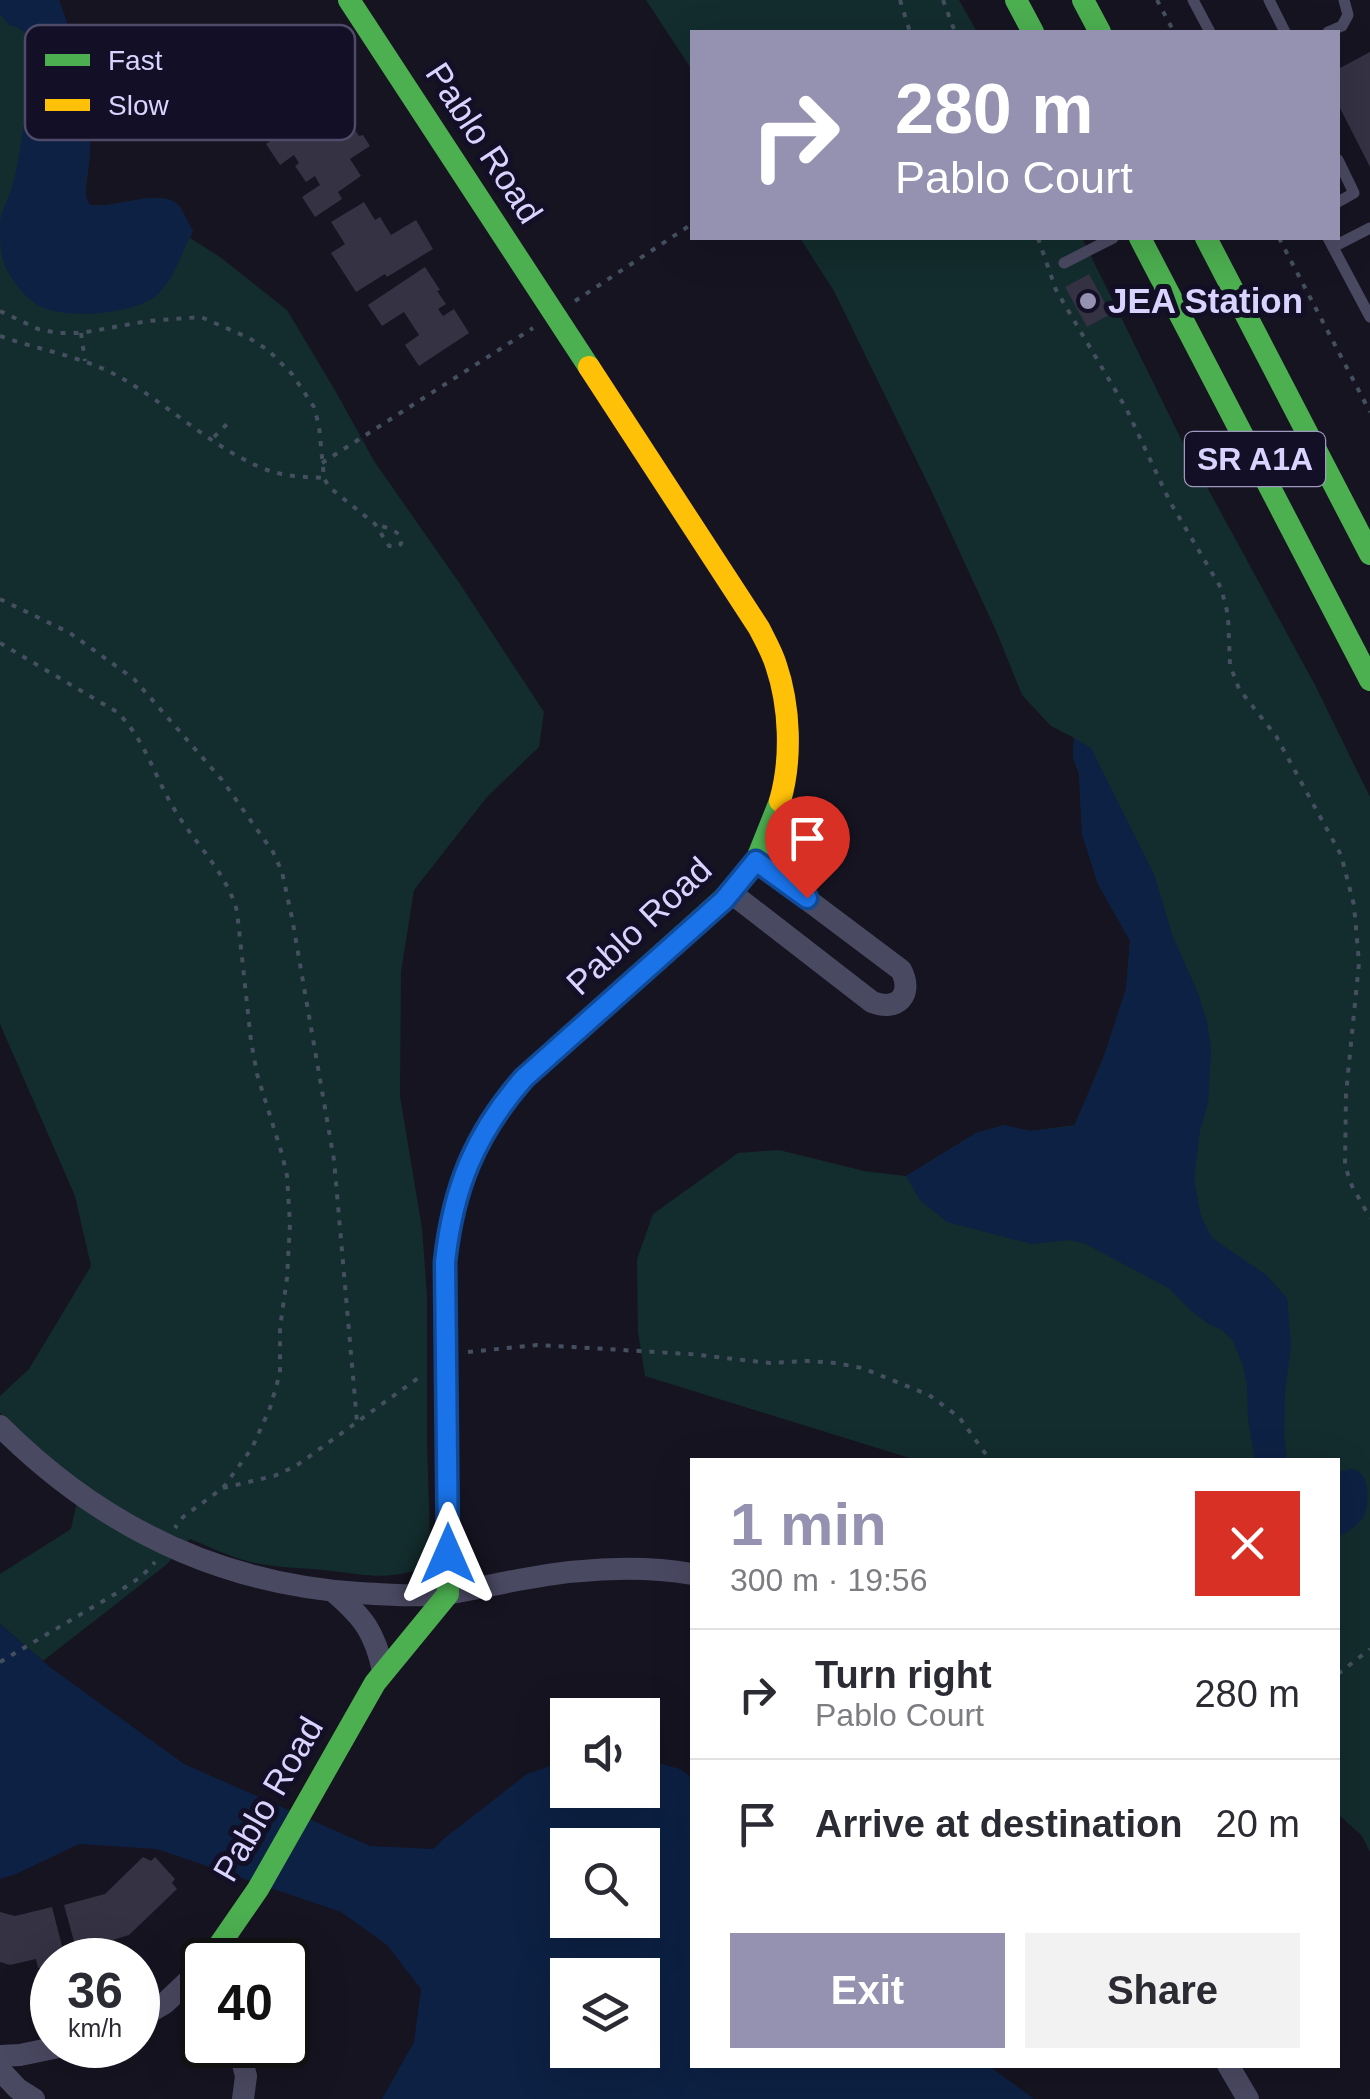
<!DOCTYPE html>
<html lang="en">
<head>
<meta charset="utf-8">
<style>
  :root { --surface:#fff; --page:#f2f2f3; --text:#2b2b33; --muted:#7c7c81; --line:#e1e1e2; --accent:#9591b1 }
  body { margin:0; font-family:Helvetica,sans-serif; background:var(--page); color:var(--text); height:100vh; display:flex; flex-direction:column; font-size:38px; white-space:nowrap }
  * { box-sizing:border-box; margin:0 }
  p { font-size:32px; color:var(--muted) }
  .icon { flex:none; width:55px; height:55px; fill:none; stroke:currentColor; stroke-width:2; stroke-linecap:round; stroke-linejoin:round }
  .map { position:relative; flex:1; overflow:hidden }
  .details { position:absolute; left:690px; top:1458px; width:650px; height:610px; display:flex; flex-direction:column; background:var(--surface); border-radius:0px; box-shadow:0 10px 40px #0002 }
  .details>* { flex:none }
  .hud { position:absolute; left:690px; top:30px; width:650px; height:210px; border-radius:0px; box-shadow:0 10px 40px #0002; background:#9591b1; color:#fff; overflow:hidden }
  .fabs { position:absolute; left:550px; top:1698px; display:grid; gap:20px }
  .fabs a { display:grid; place-items:center; width:110px; height:110px; border-radius:0px; background:var(--surface); box-shadow:0 10px 40px #0002; font-size:50px }
  .speed { position:absolute; left:30px; top:1938px; display:flex; gap:20px; font-size:50px; font-weight:700; text-align:center }
  .speed>* { display:grid; place-content:center; width:130px; height:130px; border-radius:50%; background:var(--surface); box-shadow:0 10px 40px #0002; line-height:1 }
  .speed small { font-size:25px; font-weight:400 }
  .speed .limit { border:5px solid #111; border-radius:15px; background:#fff; color:#111 }
  .pin { position:absolute; display:grid; place-items:center; width:85px; height:85px; color:#fff; margin:-102px -42px; border-radius:50% 50% 50% 0; rotate:-45deg; box-shadow:0 0 10px #0007 }
  .pin .icon { rotate:45deg }
  .me { position:absolute; width:110px; margin:-55px; rotate:0deg; stroke-linejoin:round; filter:drop-shadow(0 0 8px #0008) }
  .turn { display:flex; align-items:center; gap:35px; height:210px; padding:0 40px; font-size:45px }
  .turn .icon { width:130px; height:130px; stroke-width:2.5 }
  .turn b { display:block; font-size:70px; line-height:85px }
  .round { display:grid; place-items:center; flex:none; width:105px; height:105px; border-radius:0px; background:var(--page) }
  .summary { display:flex; align-items:center; justify-content:space-between; height:170px; padding:0 40px }
  h1 { font-size:60px; font-weight:700; line-height:75px; color:var(--accent) }
  .primary-button { display:flex; gap:20px; margin-top:auto; padding:20px 40px }
  .primary-button a { flex:1; height:115px; border-radius:0px; background:var(--accent); color:#fff; font-size:40px; font-weight:700; line-height:115px; text-align:center }
  .primary-button a+a { background:var(--page); color:var(--text) }
  ul { padding:0; list-style:none }
  li { display:flex; align-items:center; gap:30px; height:130px; padding:0 40px; border-top:2px solid var(--line) }
  li div { flex:1 }
  li b { display:block; font-size:38px }
  li em { font-style:normal }
  .map>svg:first-child { display:block }
  .green { fill:#132c2d }
  .water { fill:#0d2144; fill-rule:evenodd }
  .building { fill:#343243 }
  .lines { fill:none; stroke-linecap:round; stroke-linejoin:round }
  .path { stroke:#44505f; stroke-width:4; stroke-dasharray:5 8; stroke-linecap:butt }
  .lane { stroke:#4a4962; stroke-width:11 }
  .street { stroke:#4a4962; stroke-width:22 }
  .fast { stroke:#4caf50; stroke-width:22 }
  .slow { stroke:#ffc107; stroke-width:22 }
  .route-casing { stroke:#114b97; stroke-width:25 }
  .route { stroke:#1a73e8; stroke-width:18 }
  .poi-dot { fill:#9591b1; stroke:#130f26; stroke-width:4 }
  .labels { text-anchor:middle; stroke-width:10; stroke-linejoin:round; paint-order:stroke }
  .shield { fill:#130f26; stroke:#9e99be; stroke-width:2.5 }
  .shield-label { font-size:32px; font-weight:bold; fill:#d9d4ff }
  .street-label { font-size:35px; fill:#d9d4ff; stroke:#130f26 }
  .poi-label { font-size:35px; font-weight:bold; fill:#d9d4ff; stroke:#130f26; text-anchor:start }
  .key { fill:#130f26; stroke:#4e4a67; stroke-width:2.5 }
  .key-label { font-size:28px; fill:#d9d4ff }
</style>
</head>
<body>
<div class="map">
<svg width="1370" height="2099" viewBox="0 0 1370 2099">
  <rect width="100%" height="100%" fill="#161421"/>
  <g class="green">
    <path d="M0 0H59L77 52 84 86 90 152 85 197 90 205C112 209 159 188 177 204 183 209 188 224 193 231L190 238 220 257 287 310 336 392 374 461 460 584 544 712 539 747 487 797 414 890 401 972 400 1096 422 1228 427 1295V1442L430 1538 426 1567C390 1580 370 1576 333 1571 302 1567 271 1569 240 1559 223 1554 206 1545 190 1539L166 1565 43 1661 0 1624V1574L71 1529 81 1484 34 1446 0 1413V1396L29 1369 91 1266 75 1196 0 1024Z"/>
    <path d="M646 0H959L977 32H692V70Z"/>
    <path d="M800 238H1082L1183 443 1315 685 1370 797V1852L1362 1836 1338 1814V1460H916L645 1376 638 1332 637 1259 653 1214 738 1153 779 1150 864 1171 906 1176 976 1133 1004 1125 1030 1131 1075 1125 1104 1056 1126 989 1130 941 1098 884 1082 834 1079 774 1073 757 1074 738 1051 726 1022 695 997 633 932 492 834 291Z"/>
  </g>
  <g class="water">
    <path d="M0 0H59C77 47 91 102 90 152 90 170 80 189 90 205 112 209 159 188 177 204 183 209 188 224 193 231 181 252 178 272 160 292 139 315 62 321 36 304 24 296 12 281 6 268 0 255 0 237 0 223 1 210 9 199 12 187 24 147 21 104 42 68 37 49 29 28 9 25L0 14Z"/>
    <path d="M1074 738 1091 748 1154 874 1173 937 1198 993 1207 1022 1211 1049 1208 1103 1200 1131 1194 1179 1201 1216 1212 1238 1265 1274 1287 1298 1291 1345 1285 1392 1284 1435 1287 1460H1255L1248 1418 1247 1385 1243 1366 1233 1341 1222 1330 1207 1323 1190 1310 1170 1289 1084 1243 1069 1240 1032 1244 947 1222 920 1200 906 1176 976 1133 1004 1125 1030 1131 1074 1126 1104 1056 1126 989 1130 941 1098 884 1082 834 1079 774 1073 757Z"/>
    <path d="M1351 1469C1370 1470 1370 1501 1364 1516 1358 1526 1347 1532 1338 1537V1472Z"/>
    <path d="M0 1624 51 1668 184 1764 370 1846 433 1849 446 1837 527 1774 567 1760 568 1790H642L643 1759 680 1769 692 1778V2065H988L1034 2099H382L414 2042 421 1989 387 1945 341 1912 157 1849 79 1844 16 1874 0 1879ZM568 1845H642V1920H568ZM568 1975H642V2050H568Z"/>
  </g>
  <g class="building">
    <path d="M1370 52V167L1338 104V94L1340 93 1338 88V69Z"/>
    <path d="M304 119 311 130 324 121 332 133 349 121 359 136 363 135 370 146 350 159 361 176 338 192 342 199 315 217 302 197 320 185 315 176 306 182 295 166 299 163 294 155 280 165 266 144Z"/>
    <path d="M364 202 375 220 380 217 391 235 416 220 433 249 387 277 385 274 356 292 331 253 345 244 331 222Z"/>
    <path d="M425 267 440 290 437 291 446 304 438 309 443 316 454 309 469 333 419 366 405 345 419 335 404 312 382 326 368 305Z"/>
    <path d="M1089 274 1111 314 1087 327 1065 287Z"/>
    <path d="M143 1857 151 1861 155 1857 175 1879 172 1883 177 1889 129 1935 103 1943 105 1951 85 1955 83 1943 75 1945 64 1905 105 1894Z"/>
    <path d="M52 1907 63 1950 59 1951 61 1960H52V1965L38 1968 36 1959 10 1965 0 1962V1912L15 1916Z"/>
  </g>
  <g class="lines">
    <g class="path">
      <path d="M900 0 910 32"/>
      <path d="M943 0 955 32"/>
      <path d="M1157 0 1174 32"/>
      <path d="M1038 238 1056 290 1127 410 1170 502 1221 588 1228 615 1230 665 1239 689 1276 736 1341 855 1354 905 1359 963 1346 1094 1345 1166 1352 1186 1370 1218"/>
      <path d="M1279 238 1370 412"/>
      <path d="M575 301 692 224"/>
      <path d="M0 311 38 329 57 333H81L148 321 201 317 249 338 268 350 292 374 314 407 319 426 324 478 329 487 375 524 389 546 397 547 401 544C403 530 386 528 375 524"/>
      <path d="M81 333 85 361"/>
      <path d="M0 336C39 350 81 356 118 376 167 403 225 459 277 473 292 477 308 477 324 478"/>
      <path d="M214 437 232 419"/>
      <path d="M322 463 533 328"/>
      <path d="M0 599 70 633 134 679 222 780 273 852 282 872 292 918 334 1160 357 1422"/>
      <path d="M0 643 117 712C146 740 155 779 176 812 197 846 226 872 237 911L251 1041 257 1074 282 1154 287 1176 290 1224 287 1278 280 1328V1373L270 1408 252 1448 223 1488 183 1517 175 1528"/>
      <path d="M468 1352 537 1345 690 1354 770 1363 807 1361 836 1363 862 1368 929 1395 959 1417 990 1460"/>
      <path d="M223 1488 274 1476 296 1466 421 1376"/>
      <path d="M0 1662 115 1594 142 1576 155 1562"/>
      <path d="M1338 1674 1370 1649"/>
    </g>
    <g class="lane">
      <path d="M1193 0 1210 32"/>
      <path d="M1269 0 1285 32"/>
      <path d="M1328 32 1342 26 1348 15 1344 0"/>
      <path d="M1338 160 1354 193 1338 202"/>
      <path d="M1328 238 1370 317"/>
      <path d="M1333 247 1370 228"/>
      <path d="M1064 263 1113 238"/>
    </g>
    <g class="street">
      <path d="M730 892 872 1002C897 1012 914 995 901 970L756 861"/>
      <path d="M0 1426C99 1525 219 1584 359 1593 390 1595 420 1597 450 1593 473 1590 495 1584 518 1580 576 1569 634 1564 692 1574"/>
      <path d="M334 1592C363 1617 375 1632 383 1671"/>
      <path d="M138 2019 165 2003 202 1968"/>
      <path d="M238 2045 246 2076 243 2099"/>
      <path d="M0 2056 20 2055 68 2045"/>
      <path d="M1228 2065 1248 2099"/>
      <path d="M0 2070 18 2089 34 2099"/>
    </g>
    <g class="fast">
      <path d="M349 0 589 367"/>
      <path d="M1016 0 1033 32"/>
      <path d="M1083 0 1100 32"/>
      <path d="M1140 238 1370 680"/>
      <path d="M1206 238 1370 554"/>
      <path d="M209 1960 258 1889 375 1683 448 1594 445 1263C454 1185 473 1136 525 1077L723 899 756 861 780 801"/>
    </g>
    <path class="slow" d="M589 367 759 628C765 640 772 652 776 665 790 706 792 759 780 801"/>
  </g>
  <g class="lines">
    <defs>
      <path id="route" d="M448 1554 445 1262C453 1188 475 1134 524 1078L724 900 756 861 807 898"/>
    </defs>
    <use href="#route" class="route-casing"/>
    <use href="#route" class="route"/>
  </g>
  <circle class="poi-dot" cx="1088" cy="301" r="10"/>
  <g class="labels">
    <rect class="shield" x="1185" y="432" width="140" height="54" rx="8"/>
    <g class="shield-label">
      <text x="1255" y="470">SR A1A</text>
    </g>
    <g class="street-label">
      <text transform="translate(484 143) rotate(57)" y="12">Pablo Road</text>
      <text transform="translate(639 926) rotate(-43)" y="12">Pablo Road</text>
      <text transform="translate(268 1799) rotate(-60)" y="12">Pablo Road</text>
    </g>
    <g class="poi-label">
      <text x="1108" y="313">JEA Station</text>
    </g>
  </g>
  <rect x="25" y="25" width="330" height="115" rx="15" class="key"/>
  <rect x="45" y="54" width="45" height="12" fill="#4caf50"/>
  <rect x="45" y="99" width="45" height="12" fill="#ffc107"/>
  <g class="key-label">
    <text x="108" y="70">Fast</text>
    <text x="108" y="115">Slow</text>
  </g>
</svg>
<div class="fabs">
<a><svg class="icon" aria-label="sound" viewBox="0 0 24 24"><path d="M4 9h4l5-4v14l-5-4H4zM17 9q2 3 0 6"/></svg></a>
<a><svg class="icon" aria-label="search" viewBox="0 0 24 24"><circle cx="10" cy="10" r="6"/><path d="M15 15l6 6"/></svg></a>
<a><svg class="icon" aria-label="layers" viewBox="0 0 24 24"><path d="M12 4l9 5-9 5-9-5zM3 14l9 5 9-5"/></svg></a>
</div>
<div class="speed"><div>36<small>km/h</small></div><div class="limit">40</div></div>
<div class="pin" style="left:807px;top:898px;background:#d93025"><svg class="icon" aria-label="arrive" viewBox="0 0 24 24"><path d="M6 21V4h12l-3 4 3 4H6"/></svg></div>
<svg class="me" style="left:448px;top:1554px" viewBox="-20 -20 40 40"><path d="M0-17L14 15 0 8-14 15z" fill="#1a73e8" stroke="#fff" stroke-width="4"/></svg>
<div class="hud">
<div class="turn"><svg class="icon" aria-label="right" viewBox="0 0 24 24"><path d="M7 20v-9h11M14 6l5 5-5 5"/></svg><div><b>280 m</b>Pablo Court</div></div>
</div>
<section class="details">
<div class="summary"><div><h1>1 min</h1><p>300 m · 19:56</p></div><a class="round" style="background:#d93025;color:#fff"><svg class="icon" aria-label="close" viewBox="0 0 24 24"><path d="M6 6l12 12M18 6L6 18"/></svg></a></div>
<ul>
<li><svg class="icon" aria-label="right" viewBox="0 0 24 24"><path d="M7 20v-9h11M14 6l5 5-5 5"/></svg><div><b>Turn right</b><p>Pablo Court</p></div><em>280 m</em></li>
<li><svg class="icon" aria-label="arrive" viewBox="0 0 24 24"><path d="M6 21V4h12l-3 4 3 4H6"/></svg><div><b>Arrive at destination</b></div><em>20 m</em></li>
</ul>
<div class="primary-button"><a>Exit</a><a>Share</a></div>
</section>
</div>
</body>
</html>
